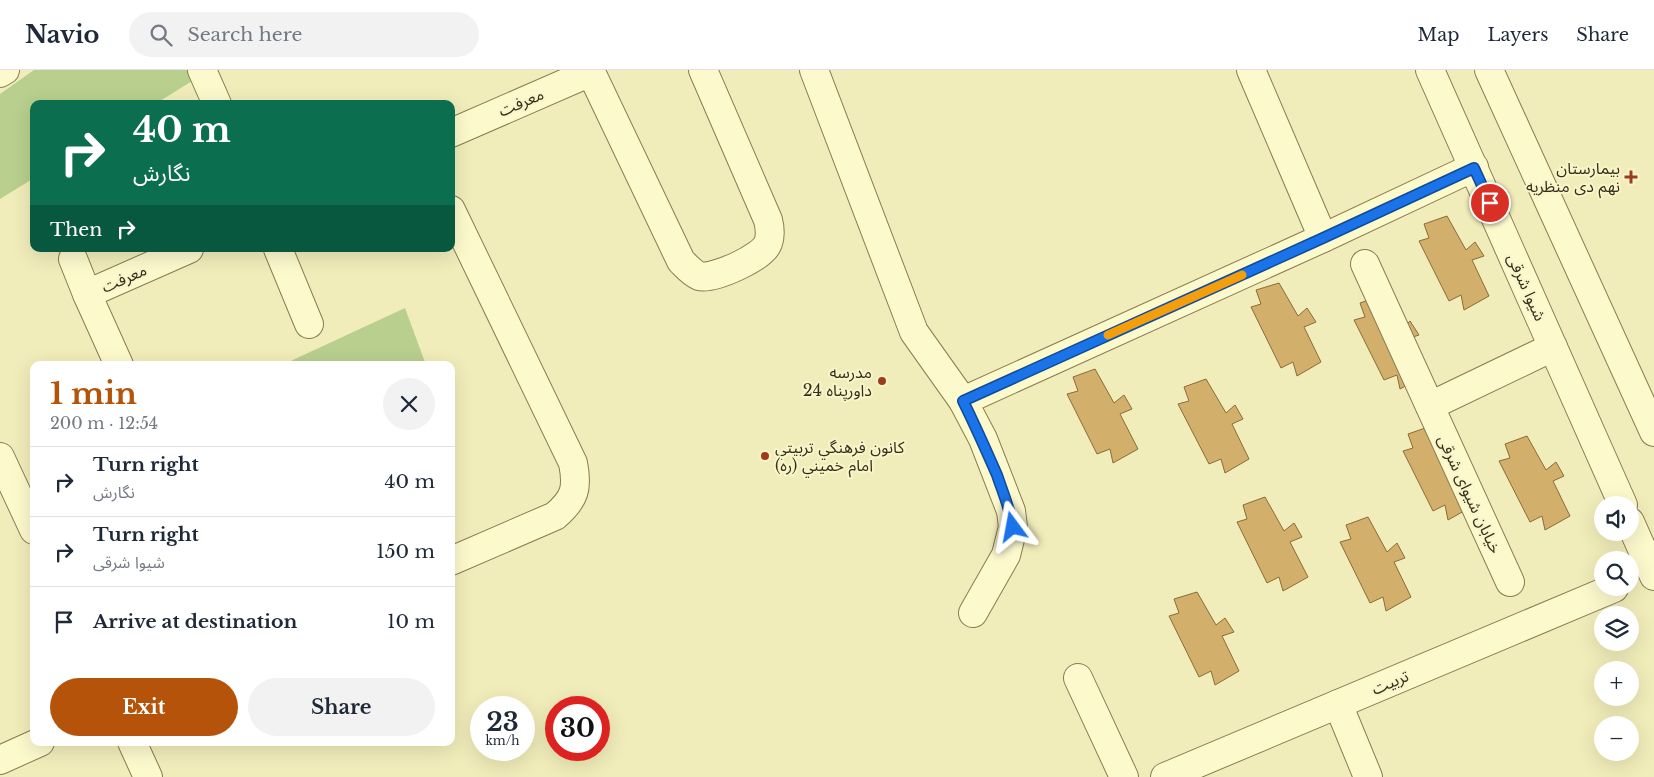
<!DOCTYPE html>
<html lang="en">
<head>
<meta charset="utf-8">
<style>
  :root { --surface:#fff; --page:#f2f2f3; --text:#1f2937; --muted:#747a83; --line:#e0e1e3; --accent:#b45309 }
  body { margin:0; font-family:"Libre Baskerville","Noto Sans Arabic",serif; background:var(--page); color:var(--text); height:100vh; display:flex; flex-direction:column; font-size:19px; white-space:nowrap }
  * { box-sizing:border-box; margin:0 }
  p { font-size:16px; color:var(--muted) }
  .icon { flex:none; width:28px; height:28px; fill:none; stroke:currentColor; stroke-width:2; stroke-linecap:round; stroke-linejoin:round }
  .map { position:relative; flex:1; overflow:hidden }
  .panel { position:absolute; left:30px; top:291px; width:425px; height:385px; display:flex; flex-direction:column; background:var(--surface); border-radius:10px; box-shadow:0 5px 20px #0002 }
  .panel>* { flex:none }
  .top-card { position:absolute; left:30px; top:30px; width:425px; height:152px; border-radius:10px; box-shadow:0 5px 20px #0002; background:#0b6e4f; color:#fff; overflow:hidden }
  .buttons { position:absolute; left:1594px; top:426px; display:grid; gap:10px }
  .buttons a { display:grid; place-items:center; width:45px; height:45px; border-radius:50%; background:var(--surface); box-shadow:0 5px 20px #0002; font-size:25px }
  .speed { position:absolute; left:470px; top:626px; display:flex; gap:10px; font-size:25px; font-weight:700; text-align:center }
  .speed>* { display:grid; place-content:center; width:65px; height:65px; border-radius:50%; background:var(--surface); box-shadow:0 5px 20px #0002; line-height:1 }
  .speed small { font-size:12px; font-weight:400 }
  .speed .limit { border:8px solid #d22; background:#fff; color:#111 }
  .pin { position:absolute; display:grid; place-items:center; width:42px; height:42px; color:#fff; margin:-21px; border:2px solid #fff; border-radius:50%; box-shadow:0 1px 5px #0007 }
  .me { position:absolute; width:55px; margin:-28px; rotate:347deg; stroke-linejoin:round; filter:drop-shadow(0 0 4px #0008) }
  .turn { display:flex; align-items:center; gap:18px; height:105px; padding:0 20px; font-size:22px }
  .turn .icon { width:65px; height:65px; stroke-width:2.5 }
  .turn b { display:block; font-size:35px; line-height:42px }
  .then { display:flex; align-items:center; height:48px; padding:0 20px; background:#0003; gap:10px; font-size:19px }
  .round { display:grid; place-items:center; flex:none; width:52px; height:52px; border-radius:26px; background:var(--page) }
  .head { display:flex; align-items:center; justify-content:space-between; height:85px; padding:0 20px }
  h1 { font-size:30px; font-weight:800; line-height:38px; color:var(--accent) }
  .primary-button { display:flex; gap:10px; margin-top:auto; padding:10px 20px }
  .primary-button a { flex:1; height:58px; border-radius:30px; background:var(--accent); color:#fff; font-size:20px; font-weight:800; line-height:58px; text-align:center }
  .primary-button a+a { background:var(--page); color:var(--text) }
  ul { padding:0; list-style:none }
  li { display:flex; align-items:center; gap:15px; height:70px; padding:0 20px; border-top:1px solid var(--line) }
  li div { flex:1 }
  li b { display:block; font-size:19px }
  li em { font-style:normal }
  header { display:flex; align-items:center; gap:30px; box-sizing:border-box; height:70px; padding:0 25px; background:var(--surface); border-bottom:1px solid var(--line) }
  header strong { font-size:24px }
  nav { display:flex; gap:28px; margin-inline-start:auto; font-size:18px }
  .search { width:350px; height:45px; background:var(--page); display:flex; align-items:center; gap:12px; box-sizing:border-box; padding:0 18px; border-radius:28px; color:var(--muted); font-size:19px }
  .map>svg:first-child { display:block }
  .green { fill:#b8cf8e }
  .building { fill:#d3af6c; stroke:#8a6b37 }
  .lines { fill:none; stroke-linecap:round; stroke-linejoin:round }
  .minor-casing { stroke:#897c53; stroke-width:30 }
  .minor { stroke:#fcf9cd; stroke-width:28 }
  .route-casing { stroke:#114b97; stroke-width:12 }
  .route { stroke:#1a73e8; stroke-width:9 }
  .slow { stroke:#f59e0b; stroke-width:9 }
  .poi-dot { fill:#9d3b1e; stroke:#f8f5ca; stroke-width:2 }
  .labels { text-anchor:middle; stroke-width:4; stroke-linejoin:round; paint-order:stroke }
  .street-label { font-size:16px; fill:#372e1a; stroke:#f8f5ca }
  .poi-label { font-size:16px; fill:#372e1a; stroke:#f8f5ca; text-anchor:end }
</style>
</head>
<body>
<header>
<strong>Navio</strong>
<div class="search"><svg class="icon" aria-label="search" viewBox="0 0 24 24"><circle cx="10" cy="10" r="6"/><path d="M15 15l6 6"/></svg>Search here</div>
<nav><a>Map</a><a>Layers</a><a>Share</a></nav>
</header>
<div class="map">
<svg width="1654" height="707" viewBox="0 0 1654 707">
  <rect width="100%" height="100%" fill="#f1edba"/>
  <g class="green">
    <path d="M34 0H210L155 34H34V108L0 129V24Z"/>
    <path d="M405 238 426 295H282Z"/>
  </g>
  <g class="building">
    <path d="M1447 146 1466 180 1475 172 1484 186 1472 190 1489 226 1464 240 1461 225 1449 231 1419 171 1429 168 1424 154Z"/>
    <path d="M1279 213 1298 246 1307 238 1316 252 1304 257 1321 292 1297 306 1293 292 1281 298 1251 237 1261 234 1256 220Z"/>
    <path d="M1382 225 1402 259 1410 251 1419 265 1407 269 1425 305 1400 319 1397 305 1384 310 1354 250 1365 247 1360 233Z"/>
    <path d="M1095 299 1114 333 1124 325 1132 339 1120 344 1138 379 1113 393 1110 379 1097 384 1067 324 1078 321 1073 307Z"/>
    <path d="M1206 309 1226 343 1235 335 1243 349 1232 354 1249 389 1225 403 1221 389 1209 394 1178 334 1189 331 1184 317Z"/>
    <path d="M1431 356 1473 436 1448 450 1445 435 1433 441 1403 381 1413 378 1408 364Z"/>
    <path d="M1527 366 1546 400 1556 392 1564 406 1553 411 1570 446 1545 460 1542 446 1530 452 1499 391 1510 388 1505 374Z"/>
    <path d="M1265 427 1284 461 1294 453 1302 467 1290 472 1308 507 1283 521 1279 507 1267 513 1237 452 1247 449 1243 435Z"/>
    <path d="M1368 447 1387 482 1397 473 1405 488 1394 492 1411 527 1386 541 1383 527 1370 533 1340 472 1351 469 1346 455Z"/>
    <path d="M1197 522 1216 555 1225 548 1234 562 1222 566 1239 601 1215 615 1211 601 1199 607 1169 546 1179 543 1174 529Z"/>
  </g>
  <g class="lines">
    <defs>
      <g id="minor">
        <path d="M202 0 217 34"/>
        <path d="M590 0 681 191C686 196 692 203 699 206 713 210 764 187 768 173 771 165 770 158 768 150L703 0"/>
        <path d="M814 0 914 262 963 331 983 369 1011 441 1013 457 1006 485 973 543"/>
        <path d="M1251 0 1323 168"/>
        <path d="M1430 0 1623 435"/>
        <path d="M1489 0 1654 362"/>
        <path d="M0 3 5 0"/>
        <path d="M451 63 591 2"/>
        <path d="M451 140 573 393C578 418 575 429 555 446L451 491"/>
        <path d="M278 179 309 254"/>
        <path d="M73 189 87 224 119 295"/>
        <path d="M1365 194 1510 512"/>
        <path d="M87 224 189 179"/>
        <path d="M963 331 1323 168 1474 97"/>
        <path d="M1430 336 1553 277"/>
        <path d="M0 387 34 460"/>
        <path d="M1630 452 1654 506"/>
        <path d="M1078 608 1124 707"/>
        <path d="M1338 634 1368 707"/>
        <path d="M132 672 148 707"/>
        <path d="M0 690 40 672"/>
        <path d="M1165 707 1614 518"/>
      </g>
    </defs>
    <use href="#minor" class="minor-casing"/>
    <use href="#minor" class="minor"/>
  </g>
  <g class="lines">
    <defs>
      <path id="route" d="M1013 457C1010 439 1003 423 997 405 986 380 975 355 963 331L1323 168 1474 98 1490 133"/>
    </defs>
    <use href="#route" class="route-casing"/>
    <use href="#route" class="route"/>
    <path class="slow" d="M1108 265 1242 205"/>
  </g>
  <g class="poi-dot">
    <path d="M1628.5 99.5h5v5h5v5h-5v5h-5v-5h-5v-5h5z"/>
    <circle cx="882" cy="311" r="5"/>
    <circle cx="765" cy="386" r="5"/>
  </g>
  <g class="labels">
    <g class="street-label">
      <text transform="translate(521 32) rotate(-23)" y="6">معرفت</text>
      <text transform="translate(124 208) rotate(-24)" y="6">معرفت</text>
      <text transform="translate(1527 217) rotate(66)" y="6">شیوا شرقی</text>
      <text transform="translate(1470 424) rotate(65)" y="6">خیابان شیوای شرقی</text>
      <text transform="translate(1390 612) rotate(-23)" y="6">تربیت</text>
    </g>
    <g class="poi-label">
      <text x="1620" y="104">بیمارستان<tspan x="1620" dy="18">نهم دی منظریه</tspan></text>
      <text x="872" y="308">مدرسه<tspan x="872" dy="18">داورپناه 24</tspan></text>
      <text x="775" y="383" text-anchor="start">كانون فرهنگي تربيتي<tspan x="775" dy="18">امام خميني (ره)</tspan></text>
    </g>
  </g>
</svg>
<div class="buttons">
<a><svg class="icon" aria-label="sound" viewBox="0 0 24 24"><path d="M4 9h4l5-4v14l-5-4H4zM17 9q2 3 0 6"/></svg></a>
<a><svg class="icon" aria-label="search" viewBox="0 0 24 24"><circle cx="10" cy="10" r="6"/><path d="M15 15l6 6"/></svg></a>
<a><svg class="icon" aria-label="layers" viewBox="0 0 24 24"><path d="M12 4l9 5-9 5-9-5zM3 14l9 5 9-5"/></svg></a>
<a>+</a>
<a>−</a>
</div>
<div class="speed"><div>23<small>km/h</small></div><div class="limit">30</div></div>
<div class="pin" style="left:1490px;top:133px;background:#d93025"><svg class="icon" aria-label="arrive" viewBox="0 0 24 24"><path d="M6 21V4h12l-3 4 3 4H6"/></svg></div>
<svg class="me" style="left:1013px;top:457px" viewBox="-20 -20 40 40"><path d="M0-17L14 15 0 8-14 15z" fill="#1a73e8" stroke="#fff" stroke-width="4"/></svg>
<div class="top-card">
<div class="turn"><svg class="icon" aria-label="right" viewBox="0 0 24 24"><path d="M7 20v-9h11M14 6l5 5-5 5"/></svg><div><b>40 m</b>نگارش</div></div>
<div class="then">Then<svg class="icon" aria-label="right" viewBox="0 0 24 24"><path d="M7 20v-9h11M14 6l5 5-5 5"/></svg></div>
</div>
<section class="panel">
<div class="head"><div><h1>1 min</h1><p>200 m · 12:54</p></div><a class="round"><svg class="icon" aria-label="close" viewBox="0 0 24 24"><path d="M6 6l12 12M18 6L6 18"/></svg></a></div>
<ul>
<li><svg class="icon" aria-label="right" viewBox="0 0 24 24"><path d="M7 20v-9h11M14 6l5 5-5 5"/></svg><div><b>Turn right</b><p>نگارش</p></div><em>40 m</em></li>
<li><svg class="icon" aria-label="right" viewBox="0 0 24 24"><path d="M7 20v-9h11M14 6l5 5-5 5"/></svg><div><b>Turn right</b><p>شیوا شرقی</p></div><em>150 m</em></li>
<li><svg class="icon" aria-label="arrive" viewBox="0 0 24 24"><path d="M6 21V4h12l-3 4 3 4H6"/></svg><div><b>Arrive at destination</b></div><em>10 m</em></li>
</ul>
<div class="primary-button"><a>Exit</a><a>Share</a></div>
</section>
</div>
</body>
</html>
